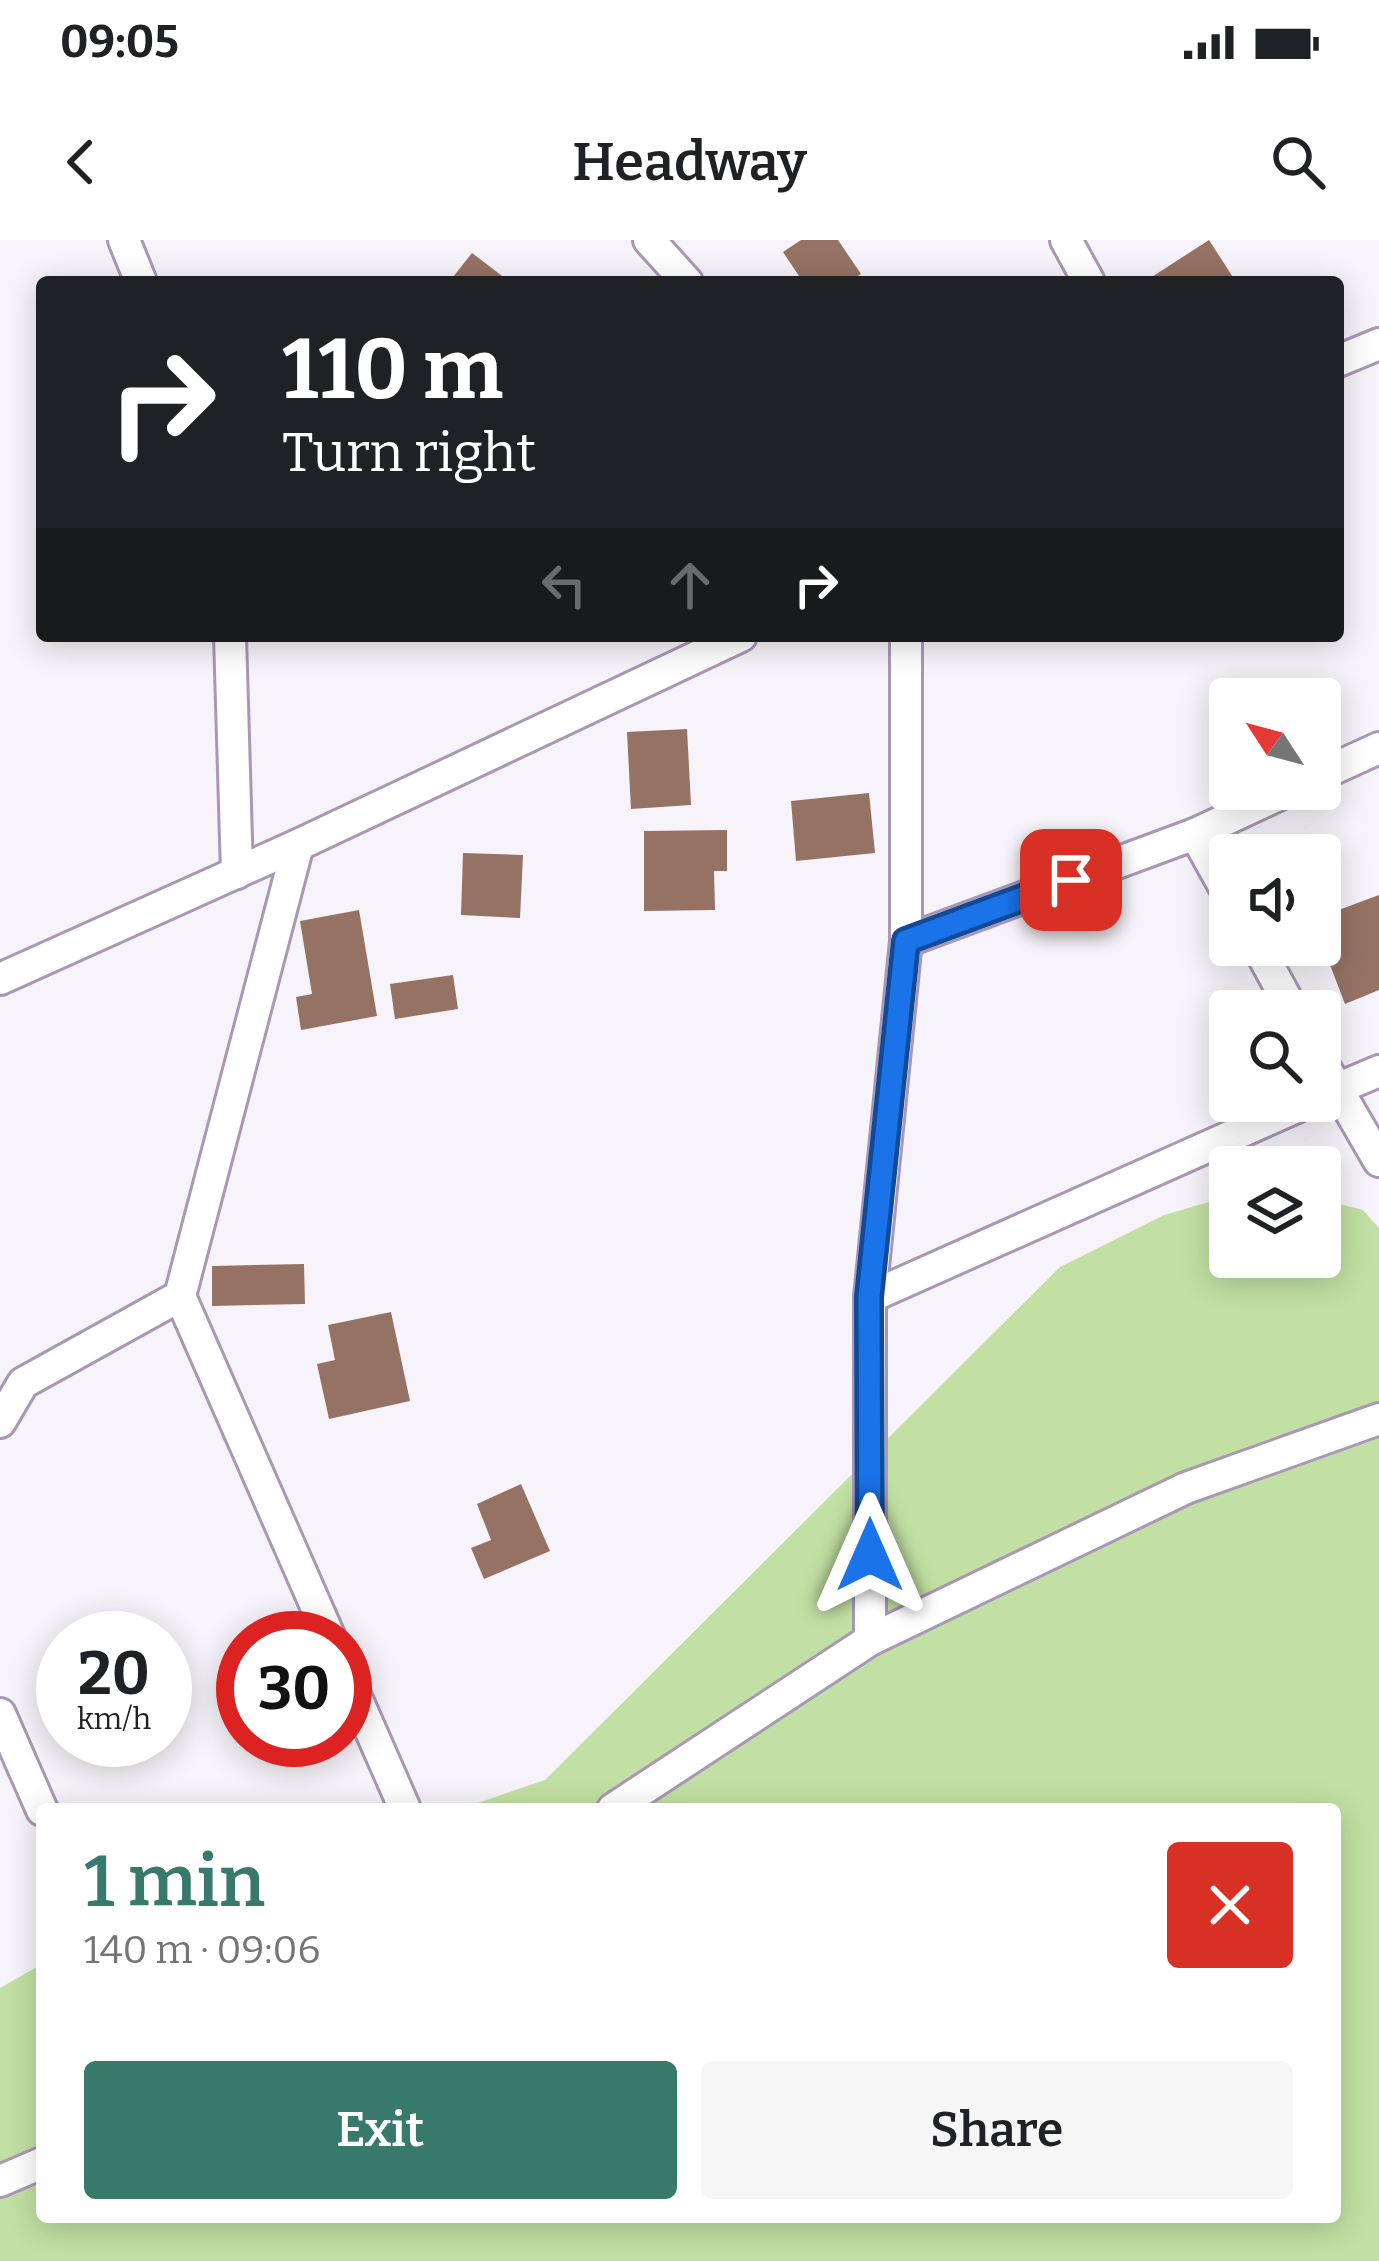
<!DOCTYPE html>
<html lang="en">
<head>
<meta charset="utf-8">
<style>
  :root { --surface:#fff; --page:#f6f6f6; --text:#202124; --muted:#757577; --accent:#37796a }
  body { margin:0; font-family:Bitter,serif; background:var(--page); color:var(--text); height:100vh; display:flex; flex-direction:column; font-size:45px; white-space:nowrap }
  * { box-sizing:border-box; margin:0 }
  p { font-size:39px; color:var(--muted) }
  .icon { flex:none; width:66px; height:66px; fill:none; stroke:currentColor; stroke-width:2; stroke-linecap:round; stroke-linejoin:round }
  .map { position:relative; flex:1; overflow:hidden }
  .sheet { position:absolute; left:36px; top:1563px; width:1305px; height:420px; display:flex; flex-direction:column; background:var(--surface); border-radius:12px; box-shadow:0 6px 30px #0003 }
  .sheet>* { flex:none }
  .banner { position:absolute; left:36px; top:36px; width:1308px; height:366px; border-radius:12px; box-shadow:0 6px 30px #0003; background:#202124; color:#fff; overflow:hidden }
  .needle { width:78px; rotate:306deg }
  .controls { position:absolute; left:1209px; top:438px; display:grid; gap:24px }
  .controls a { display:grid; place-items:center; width:132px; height:132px; border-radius:12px; background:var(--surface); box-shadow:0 6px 30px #0003; font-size:60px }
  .speed { position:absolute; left:36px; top:1371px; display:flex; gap:24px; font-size:60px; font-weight:700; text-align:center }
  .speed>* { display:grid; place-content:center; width:156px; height:156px; border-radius:50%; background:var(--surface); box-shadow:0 6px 30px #0003; line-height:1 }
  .speed small { font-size:30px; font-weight:400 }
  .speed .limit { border:18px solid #d22; background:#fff; color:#111 }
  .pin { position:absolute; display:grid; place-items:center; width:102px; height:102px; color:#fff; margin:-51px; border-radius:24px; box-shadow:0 6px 18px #0006 }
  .me { position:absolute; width:132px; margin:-66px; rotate:0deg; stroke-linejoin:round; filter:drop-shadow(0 0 9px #0008) }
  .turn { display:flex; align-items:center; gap:42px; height:252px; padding:0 48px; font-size:54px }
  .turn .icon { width:156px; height:156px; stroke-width:2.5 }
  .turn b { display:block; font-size:84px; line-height:102px }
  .lanes { display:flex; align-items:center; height:114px; padding:0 48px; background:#0003; justify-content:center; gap:60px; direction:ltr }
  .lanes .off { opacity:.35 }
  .round { display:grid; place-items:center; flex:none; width:126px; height:126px; border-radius:12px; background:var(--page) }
  .overview { display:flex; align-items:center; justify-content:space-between; height:204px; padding:0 48px }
  h1 { font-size:72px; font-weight:600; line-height:90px; color:var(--accent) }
  .action { display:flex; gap:24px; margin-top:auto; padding:24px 48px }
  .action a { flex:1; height:138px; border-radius:12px; background:var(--accent); color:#fff; font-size:48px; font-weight:600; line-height:138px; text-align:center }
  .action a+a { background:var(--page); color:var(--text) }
  .status { display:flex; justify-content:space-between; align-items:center; height:84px; padding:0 60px; background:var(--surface); direction:ltr }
  .status svg { height:33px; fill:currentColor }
  header { display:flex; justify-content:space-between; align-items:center; height:156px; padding:0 48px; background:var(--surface); font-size:54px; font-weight:600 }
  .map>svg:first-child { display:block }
  .green { fill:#c2e0a3 }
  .building { fill:#957264 }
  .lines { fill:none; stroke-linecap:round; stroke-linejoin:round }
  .street-casing { stroke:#a997b6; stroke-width:36 }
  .street { stroke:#fff; stroke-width:30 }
  .route-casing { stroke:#114b97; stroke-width:30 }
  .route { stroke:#1a73e8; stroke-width:21 }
</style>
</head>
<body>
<div class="status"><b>09:05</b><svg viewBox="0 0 49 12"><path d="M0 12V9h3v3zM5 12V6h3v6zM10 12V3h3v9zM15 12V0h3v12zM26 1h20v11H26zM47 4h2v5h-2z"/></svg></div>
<header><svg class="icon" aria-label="back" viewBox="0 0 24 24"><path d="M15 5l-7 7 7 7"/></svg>Headway<svg class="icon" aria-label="search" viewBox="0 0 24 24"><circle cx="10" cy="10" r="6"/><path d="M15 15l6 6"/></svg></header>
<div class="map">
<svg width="1379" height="2021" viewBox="0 0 1379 2021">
  <rect width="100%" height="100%" fill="#f7f3fa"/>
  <path class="green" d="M1230 956V1017H1320V959L1363 970 1379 988V2021H0V1748L42 1724V1977H1335V1569H460L545 1540 1060 1027 1164 975Z"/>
  <g class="building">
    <path d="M801 0H838L861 34 848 42H803L783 12Z"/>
    <path d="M1209 0 1236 42H1144Z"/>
    <path d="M472 13 510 42H449Z"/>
    <path d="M687 489 691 565 631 569 627 492Z"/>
    <path d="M869 553 875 613 796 621 791 561Z"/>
    <path d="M727 590V631H714L715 670 644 671V591Z"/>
    <path d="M463 613 523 615 520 678 461 675Z"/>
    <path d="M1379 655V750L1345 764 1320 699V677Z"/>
    <path d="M359 670 377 776 301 790 296 757 312 754 300 681Z"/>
    <path d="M453 735 458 769 395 779 390 744Z"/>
    <path d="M304 1024 305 1064 212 1066V1026Z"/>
    <path d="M391 1072 410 1161 329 1179 317 1124 335 1120 328 1085Z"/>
    <path d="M521 1244 550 1311 484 1339 471 1308 491 1300 477 1264Z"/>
  </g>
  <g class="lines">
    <defs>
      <g id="street">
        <path d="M124 0 141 42"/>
        <path d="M649 0 687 42"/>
        <path d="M1066 0 1089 42"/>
        <path d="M1338 121 1379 104"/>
        <path d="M230 396 237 633"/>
        <path d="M1320 535 1379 508"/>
        <path d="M1195 594 1230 657"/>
        <path d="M298 605 180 1056 330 1398"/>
        <path d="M906 701 1195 594 1291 549"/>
        <path d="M1257 705 1293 771"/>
        <path d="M0 739 298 605 741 396"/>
        <path d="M1320 819 1379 921"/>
        <path d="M1320 856 1379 831"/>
        <path d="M870 1057 1310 861"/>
        <path d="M0 1182 23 1143 180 1056"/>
        <path d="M870 1400V1057L906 701V396"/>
        <path d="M345 1432 405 1569"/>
        <path d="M0 1474 42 1570"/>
        <path d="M613 1569 870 1400 1186 1248 1379 1179"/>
        <path d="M0 1941 42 1923"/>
      </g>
    </defs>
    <use href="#street" class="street-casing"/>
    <use href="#street" class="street"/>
  </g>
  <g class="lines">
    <defs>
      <path id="route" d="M870 1315 869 1057 906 701 1071 640"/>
    </defs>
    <use href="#route" class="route-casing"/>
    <use href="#route" class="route"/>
  </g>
</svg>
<div class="controls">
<a><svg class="needle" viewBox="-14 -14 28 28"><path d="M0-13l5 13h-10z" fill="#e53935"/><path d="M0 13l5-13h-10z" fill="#757577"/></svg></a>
<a><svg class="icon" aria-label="sound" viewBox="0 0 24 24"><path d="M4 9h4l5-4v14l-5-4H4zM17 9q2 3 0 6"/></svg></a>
<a><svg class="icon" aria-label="search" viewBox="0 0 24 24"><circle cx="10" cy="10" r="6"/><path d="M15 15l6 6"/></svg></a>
<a><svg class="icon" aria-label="layers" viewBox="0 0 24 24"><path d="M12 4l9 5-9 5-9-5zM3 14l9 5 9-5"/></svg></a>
</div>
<div class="speed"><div>20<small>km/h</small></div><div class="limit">30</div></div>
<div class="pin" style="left:1071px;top:640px;background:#d93025"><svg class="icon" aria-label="arrive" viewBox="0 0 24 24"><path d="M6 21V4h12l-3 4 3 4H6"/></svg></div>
<svg class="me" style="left:870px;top:1315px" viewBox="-20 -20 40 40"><path d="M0-17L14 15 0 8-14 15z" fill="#1a73e8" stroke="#fff" stroke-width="4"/></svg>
<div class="banner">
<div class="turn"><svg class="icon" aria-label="right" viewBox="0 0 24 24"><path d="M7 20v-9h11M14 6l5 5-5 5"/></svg><div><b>110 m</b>Turn right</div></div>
<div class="lanes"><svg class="icon off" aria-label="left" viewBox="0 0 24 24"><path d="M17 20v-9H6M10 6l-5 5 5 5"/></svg><svg class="icon off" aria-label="ahead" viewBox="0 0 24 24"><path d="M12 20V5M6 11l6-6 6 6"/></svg><svg class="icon" aria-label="right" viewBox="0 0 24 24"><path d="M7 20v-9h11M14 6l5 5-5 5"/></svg></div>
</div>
<section class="sheet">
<div class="overview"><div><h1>1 min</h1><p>140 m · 09:06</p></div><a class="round" style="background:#d93025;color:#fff"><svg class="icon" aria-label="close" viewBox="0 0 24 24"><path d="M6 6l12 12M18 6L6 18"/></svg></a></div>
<div class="action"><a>Exit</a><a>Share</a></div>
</section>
</div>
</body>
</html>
